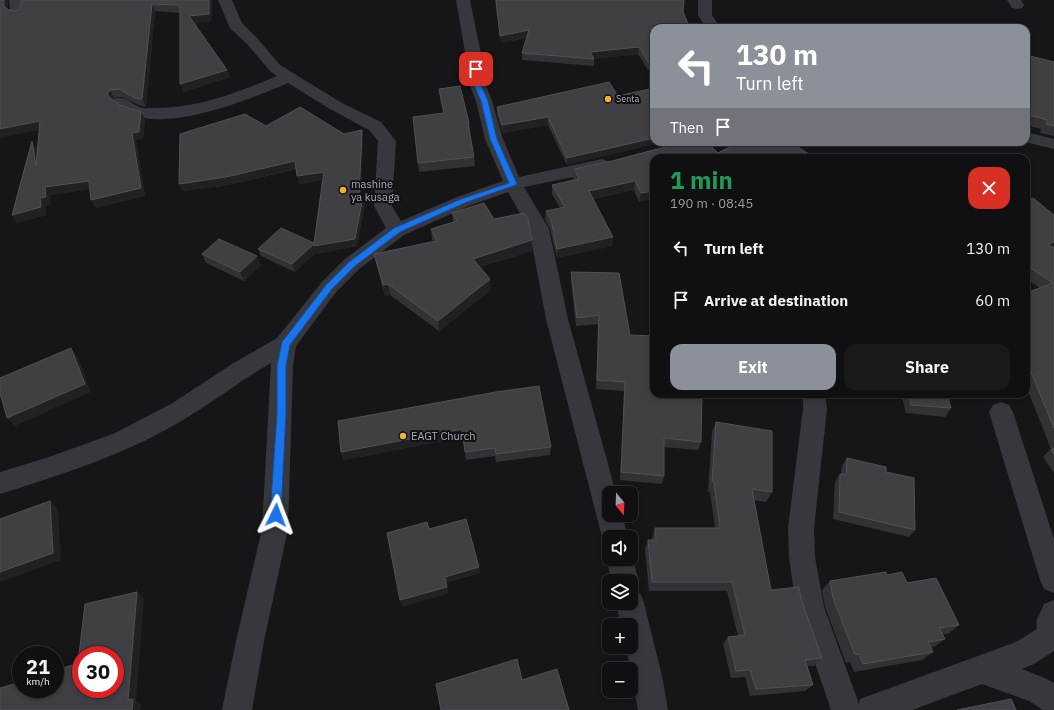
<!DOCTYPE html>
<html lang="en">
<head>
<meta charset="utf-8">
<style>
  :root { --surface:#101012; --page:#19191b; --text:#f1f3f6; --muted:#9c9d9f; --line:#303032; --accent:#8c9099 }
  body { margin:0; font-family:"IBM Plex Sans",sans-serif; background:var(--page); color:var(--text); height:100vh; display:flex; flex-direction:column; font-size:15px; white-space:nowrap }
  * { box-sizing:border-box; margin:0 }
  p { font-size:13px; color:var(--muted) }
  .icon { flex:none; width:22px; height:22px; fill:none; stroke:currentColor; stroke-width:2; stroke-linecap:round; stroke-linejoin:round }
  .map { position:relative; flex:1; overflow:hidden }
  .side { position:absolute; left:650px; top:154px; width:380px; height:244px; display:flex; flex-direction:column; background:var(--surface); border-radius:12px; box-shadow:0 2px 6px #0003,0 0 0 1px var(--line) }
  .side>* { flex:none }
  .banner { position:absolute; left:650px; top:24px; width:380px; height:122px; border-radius:12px; box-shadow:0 2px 6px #0003,0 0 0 1px var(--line); background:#8c9099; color:#fff; overflow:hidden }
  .needle { width:26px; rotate:161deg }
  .fabs { position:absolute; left:602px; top:486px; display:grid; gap:8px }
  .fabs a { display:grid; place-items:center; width:36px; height:36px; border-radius:8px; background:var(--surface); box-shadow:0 2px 6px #0003,0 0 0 1px var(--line); font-size:20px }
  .speed { position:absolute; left:12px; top:646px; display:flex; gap:8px; font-size:20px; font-weight:700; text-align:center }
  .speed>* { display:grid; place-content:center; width:52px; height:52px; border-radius:50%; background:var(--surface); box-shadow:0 2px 6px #0003,0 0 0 1px var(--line); line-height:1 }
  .speed small { font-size:10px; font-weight:400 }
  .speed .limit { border:6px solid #d22; background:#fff; color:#111 }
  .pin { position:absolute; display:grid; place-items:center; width:34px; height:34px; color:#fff; margin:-17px; border-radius:8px; box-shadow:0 2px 6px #0006 }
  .me { position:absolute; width:44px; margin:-22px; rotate:3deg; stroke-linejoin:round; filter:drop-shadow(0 0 3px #0008) }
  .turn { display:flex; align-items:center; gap:14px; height:84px; padding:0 20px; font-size:18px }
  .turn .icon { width:52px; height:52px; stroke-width:2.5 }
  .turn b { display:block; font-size:28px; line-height:34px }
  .then { display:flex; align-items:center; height:38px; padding:0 20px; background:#0003; gap:8px; font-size:15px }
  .round { display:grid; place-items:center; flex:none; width:42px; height:42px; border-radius:12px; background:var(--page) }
  .head { display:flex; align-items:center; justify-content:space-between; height:68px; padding:0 20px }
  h1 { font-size:24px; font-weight:700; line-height:30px; color:#1e9e55 }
  .primary-button { display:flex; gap:8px; margin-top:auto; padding:8px 20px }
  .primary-button a { flex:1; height:46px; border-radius:12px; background:var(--accent); color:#fff; font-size:16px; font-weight:700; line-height:46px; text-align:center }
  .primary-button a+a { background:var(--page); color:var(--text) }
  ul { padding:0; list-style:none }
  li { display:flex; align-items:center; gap:12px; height:52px; padding:0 20px }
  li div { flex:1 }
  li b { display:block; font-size:15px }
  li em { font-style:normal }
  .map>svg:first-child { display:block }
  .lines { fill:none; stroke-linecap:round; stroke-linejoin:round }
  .street { fill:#37383d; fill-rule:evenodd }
  .wall { fill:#323236 }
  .shaded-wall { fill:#212124 }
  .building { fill:#3f3f44; stroke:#4f5156; fill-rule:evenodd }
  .route { fill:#1a73e8; stroke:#114b97 }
  .poi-dot { fill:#f2b134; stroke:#111113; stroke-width:1.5 }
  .labels { text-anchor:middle; stroke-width:4; stroke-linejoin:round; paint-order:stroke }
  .far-poi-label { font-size:9px; fill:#a8adb8; stroke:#111113; text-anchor:start }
  .poi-label { font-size:11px; fill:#a8adb8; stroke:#111113; text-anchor:start }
</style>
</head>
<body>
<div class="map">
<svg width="1054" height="710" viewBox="0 0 1054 710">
  <rect width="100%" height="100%" fill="#161618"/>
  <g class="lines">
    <g class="street">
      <path d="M9 0H23L24 13 22 16 17 17 12 16 10 13Z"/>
      <path d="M218 0H232L242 23 257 38 280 65 342 103 381 122 396 141 392 206 401 221 457 197 503 181 485 139 476 101 467 78 468 69 456 0H470L484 69 483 78 492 101 503 139 519 177 602 159 608 161 611 165 608 169 602 171 524 187 549 229 568 319 616 493H609V515H622L628 537H609V547L606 546 602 537 546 319 529 229 508 192 471 205 404 235 359 269 336 292 296 346 293 366 288 529 264 641 252 710H222L236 641 262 529 271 363C243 379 216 400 188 417 130 453 64 474 0 494V472L46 458 113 434 171 404 232 364 277 338 322 282 345 259 386 228 374 206 378 141 369 130 330 109 288 83C248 100 164 135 124 111 119 108 115 106 112 102L114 99C127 95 131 105 142 108 145 109 151 108 154 108 199 108 236 93 277 76L270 71 247 44 230 28Z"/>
      <path d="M698 0H712V15L720 28H706L698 15Z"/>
      <path d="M1007 0H1021L1024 5 1022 8 1017 9 1012 8Z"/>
      <path d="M1026 132 1054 139V149L1025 142Z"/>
      <path d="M803 394H825L827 409 814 528 815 557 824 607 859 704 860 699 871 695 1016 642 1037 629 1036 622 1044 604 1054 600V651L1034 664 1022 669 1047 679 1054 683V710H1043L1029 701 982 684 912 710H831L796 607 789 557 788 528 803 409Z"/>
      <path d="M1001 402 1009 405 1013 412 1054 539V593L1044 589 1040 580 989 412 993 405Z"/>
      <path d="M609 554V559H631V554L639 581 633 591 640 593 644 603 662 676 668 710H638L626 647H631V625H621L616 603H631V581H611L607 559Z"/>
    </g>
  </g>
  <g class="wall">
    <path d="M212 0 211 21 194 23 227 70 230 77 183 92 180 13 155 11 146 107 139 105 122 97 114 98 112 100 145 119 143 139 136 140 145 196 96 208 90 189 50 195 51 204 45 206 46 215 17 223 12 215 37 149V151L39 130 8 10 13 11Z"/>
    <path d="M495 0H684L654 28V71L648 70 638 54 594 59V66L522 60V53L526 38 501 43Z"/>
    <path d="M1026 55 1054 62V136L1040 133 1041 129 1026 125Z"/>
    <path d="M439 89 469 123 470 132H469L474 157 475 166 419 172 413 117 443 113 440 98Z"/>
    <path d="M618 96 567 165 548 125 503 133 497 115V107Z"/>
    <path d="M362 130 363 137 361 196 365 203 357 246 316 254V252L295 272 261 256 258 249 314 243 322 180 299 184 296 169 229 185 183 191 179 184 344 134Z"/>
    <path d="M684 142H707L718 153 739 142H790L815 158H654V199L639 202 634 190 593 199 613 237 612 246 557 258 550 229 545 220 546 211 560 208 552 194V185L574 180 573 178 574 169 612 161Z"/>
    <path d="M1026 201 1054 215V473L1043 457 1051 449 1026 386V293L1040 288 1026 278Z"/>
    <path d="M452 213 494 219 532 251 480 267 491 290 439 331 390 295 385 296 374 254 433 241 432 240 431 229 453 222Z"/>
    <path d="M202 254 261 265 244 281 206 263Z"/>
    <path d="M571 272 630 335 701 442 698 450 664 447V476L662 484 620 480 624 391 596 389 598 324 576 326 571 281Z"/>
    <path d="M901 394H947L951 408 945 417 906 413Z"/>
    <path d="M338 421 551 447 550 455 496 462 495 456 466 460 463 437 344 460 341 452Z"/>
    <path d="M716 422 772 492 766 502 754 500 771 590 801 599 822 658 814 666H807L813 685 805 691 750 696 745 677 731 678 723 644 728 637 738 636 727 591H649L645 549 648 540H652V538L655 528H715L710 492H708L712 432Z"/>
    <path d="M847 458 886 472 915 530 909 537 833 519 835 482 840 474H841L842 466Z"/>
    <path d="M887 575 907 583 959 625 948 634H943L945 639 934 647 931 648 933 652 922 660 854 672 850 662 846 663 825 607 822 590 830 581Z"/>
  </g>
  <g class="shaded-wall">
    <path d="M4 0H8V13L4 6Z"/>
    <path d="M209 0H212L211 21 192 23 189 16Z"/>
    <path d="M152 4 155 11 146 107 142 99Z"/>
    <path d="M529 30V37L501 43 500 36Z"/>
    <path d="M639 47 638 54 594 59 590 52Z"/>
    <path d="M227 70 230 77 183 92 180 84Z"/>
    <path d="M110 90 114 98 111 101 107 94Z"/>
    <path d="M141 112 145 119 143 139 136 140 145 196 96 208 91 200Z"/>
    <path d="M548 117V125L503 133 502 125Z"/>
    <path d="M40 121 44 129 0 138V129Z"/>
    <path d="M362 130 363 137 361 203 359 196Z"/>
    <path d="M654 138V142H665L567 165V158Z"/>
    <path d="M32 141 37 149 41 174 36 166Z"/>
    <path d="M295 161 297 168 229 185 183 191 179 184Z"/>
    <path d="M324 172 325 179 299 184 297 176Z"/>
    <path d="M89 181 94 189 50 195 51 204 45 206 46 215 17 223 12 215 45 187Z"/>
    <path d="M635 181 634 190 589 200V191Z"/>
    <path d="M654 191V199L639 202 641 193Z"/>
    <path d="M363 196 365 203 357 246 316 254V252L295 272 292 264Z"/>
    <path d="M613 237 612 246 557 258V249Z"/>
    <path d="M532 240V251L474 269 473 259Z"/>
    <path d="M1054 242V248L1048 244Z"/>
    <path d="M257 256 261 265 244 281 240 272Z"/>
    <path d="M490 279 491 290 439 331 438 321Z"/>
    <path d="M388 284 390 295 385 296 383 285Z"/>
    <path d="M71 348 78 357 91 392 15 426 7 418Z"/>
    <path d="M462 429 463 437 344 460 341 452Z"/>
    <path d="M50 501 58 509 61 560 0 582V572Z"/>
    <path d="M479 567 480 573 446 583 445 577Z"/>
    <path d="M447 587 449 593 403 607 400 600Z"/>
    <path d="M137 592 144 599 136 701 141 704 140 710H132L128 700Z"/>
  </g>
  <g class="building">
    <path d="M0 0H4V6L7 9 13 11 18 10 21 6V0H209V14L189 16 227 70 180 84V5L152 4 142 99 135 98 119 89 110 90 107 94 110 98 120 105 141 112 139 132 132 133 141 188 91 200 89 181 45 187 46 197 40 198 41 207 12 215 32 141 36 166 40 121 0 129Z"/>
    <path d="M496 0H684L683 12 690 28H654V64L649 63 639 47 590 52 594 59 522 53 529 30 500 36Z"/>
    <path d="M1026 55 1054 62V126L1046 124 1047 120 1026 114Z"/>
    <path d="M609 82 618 96 654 88V138L567 158 548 117 502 125 497 107Z"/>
    <path d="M460 86 469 123H468L474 157 418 163 413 117 444 113 439 89Z"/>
    <path d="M300 107 344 134 362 130 359 196H363L355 239 314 246V244L292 264 258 249 281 228 314 243 324 172 297 176 295 161 226 177 179 184 180 134 245 114 266 126Z"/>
    <path d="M684 142H707L718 153 739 142H790L815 158H654V191L641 193 635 181 589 191 613 237 557 249 551 220 546 211 565 207 552 185 579 179 574 169 612 161Z"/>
    <path d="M1033 198 1054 215V242L1048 244 1054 248V428L1026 360V293L1053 283 1026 265V201Z"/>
    <path d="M484 203 494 219 524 213 528 219 532 240 473 259 490 279 438 321 388 284 383 285 374 254 437 241 431 229 457 221 452 213Z"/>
    <path d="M219 239 257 256 240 272 202 254Z"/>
    <path d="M571 272 619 273 630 335 654 336V394H702L701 442 664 438V476L621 472 625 382 597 380 599 315 577 318Z"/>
    <path d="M71 348 85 384 7 418 0 393V378Z"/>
    <path d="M539 386 551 447 496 454 495 448 465 452 462 429 341 452 338 421 496 392Z"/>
    <path d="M909 394H947L951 408 911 405Z"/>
    <path d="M716 422 772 431V492L752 489 771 590 799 587 801 599 822 658 805 660 813 685 756 689 750 670 736 671 728 637 745 635 732 582H652L648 540H656L655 528H720L714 482H712Z"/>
    <path d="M1051 449H1054V454Z"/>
    <path d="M847 458 886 467V472L914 478 915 530 839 512 840 474 846 475Z"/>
    <path d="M50 501 53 553 0 572V519Z"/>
    <path d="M466 519 479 567 445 577 447 587 400 600 387 533 427 522 429 529Z"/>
    <path d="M886 572 887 575 902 572 907 583 936 578 959 625 939 628 945 639 928 642 933 652 863 664 859 654 855 655 833 598 830 581Z"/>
    <path d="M137 592 128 700 133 699 132 710H0V688L21 682V689H55V671L78 663 85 604ZM81 655H115V689H81Z"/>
    <path d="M517 659 522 680 557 669 569 710H441L436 684Z"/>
    <path d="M1011 699 1016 710H957Z"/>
  </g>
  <path class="route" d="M473 67 479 69 478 78 488 101 497 139 517 184 516 185 467 202 400 232 355 266 332 289 290 345 286 366V413L281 515 279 519 276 520 272 519 270 515 277 413V366L282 342 326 285 349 262 394 228 461 199 509 183 490 139 481 101 471 78Z"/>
  <g class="poi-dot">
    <circle cx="608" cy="99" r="4"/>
    <circle cx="343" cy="190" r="4"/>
    <circle cx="403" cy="436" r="4"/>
  </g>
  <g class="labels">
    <g class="far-poi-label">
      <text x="616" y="102">Senta</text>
    </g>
    <g class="poi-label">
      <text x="351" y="188">mashine<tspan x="351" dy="13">ya kusaga</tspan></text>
      <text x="411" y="440">EAGT Church</text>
    </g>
  </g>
</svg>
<div class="fabs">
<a><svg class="needle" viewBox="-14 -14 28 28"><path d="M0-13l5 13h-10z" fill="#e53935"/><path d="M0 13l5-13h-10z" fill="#9c9d9f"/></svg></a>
<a><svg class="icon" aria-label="sound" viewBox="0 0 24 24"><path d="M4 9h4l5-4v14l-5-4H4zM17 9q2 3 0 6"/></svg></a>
<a><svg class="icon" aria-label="layers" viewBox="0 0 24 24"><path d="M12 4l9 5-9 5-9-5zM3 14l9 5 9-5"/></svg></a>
<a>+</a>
<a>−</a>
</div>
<div class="speed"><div>21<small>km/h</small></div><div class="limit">30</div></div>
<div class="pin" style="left:476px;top:69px;background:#d93025"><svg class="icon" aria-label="arrive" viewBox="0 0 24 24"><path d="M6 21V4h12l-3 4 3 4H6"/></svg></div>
<svg class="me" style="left:276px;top:515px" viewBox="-20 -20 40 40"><path d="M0-17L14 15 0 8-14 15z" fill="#1a73e8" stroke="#fff" stroke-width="4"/></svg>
<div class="banner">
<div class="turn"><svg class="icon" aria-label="left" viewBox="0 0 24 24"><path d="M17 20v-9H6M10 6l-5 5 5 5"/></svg><div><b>130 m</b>Turn left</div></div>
<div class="then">Then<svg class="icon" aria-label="arrive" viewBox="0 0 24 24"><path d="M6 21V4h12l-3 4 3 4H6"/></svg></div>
</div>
<section class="side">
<div class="head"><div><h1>1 min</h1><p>190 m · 08:45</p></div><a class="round" style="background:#d93025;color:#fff"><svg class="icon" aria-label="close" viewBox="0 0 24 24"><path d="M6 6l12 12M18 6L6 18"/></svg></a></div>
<ul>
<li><svg class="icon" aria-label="left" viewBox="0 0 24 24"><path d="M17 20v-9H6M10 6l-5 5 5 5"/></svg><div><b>Turn left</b></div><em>130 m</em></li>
<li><svg class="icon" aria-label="arrive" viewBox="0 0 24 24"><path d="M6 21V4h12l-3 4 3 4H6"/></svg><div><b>Arrive at destination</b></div><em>60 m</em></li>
</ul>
<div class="primary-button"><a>Exit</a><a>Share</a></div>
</section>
</div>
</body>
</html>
